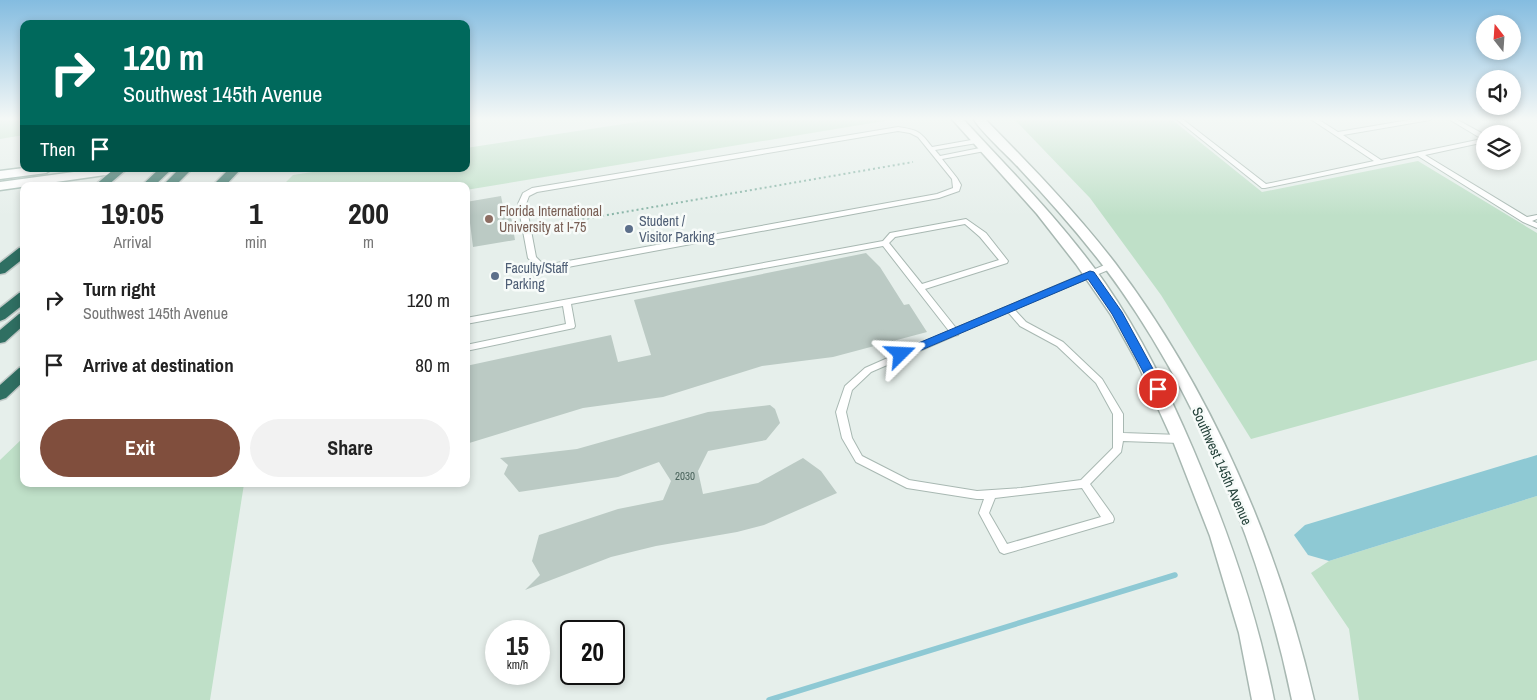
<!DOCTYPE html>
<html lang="en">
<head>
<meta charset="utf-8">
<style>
  :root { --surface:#fff; --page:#f2f2f2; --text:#222; --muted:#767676; --accent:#804e3d }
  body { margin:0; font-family:"Archivo Narrow",sans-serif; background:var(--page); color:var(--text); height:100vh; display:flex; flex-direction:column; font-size:19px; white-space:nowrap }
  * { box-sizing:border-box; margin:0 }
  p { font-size:16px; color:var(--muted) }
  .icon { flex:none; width:28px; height:28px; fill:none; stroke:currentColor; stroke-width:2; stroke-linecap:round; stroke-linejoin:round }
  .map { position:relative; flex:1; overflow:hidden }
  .side { position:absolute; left:20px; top:182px; width:450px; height:305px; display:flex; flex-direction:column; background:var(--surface); border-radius:10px; box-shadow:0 2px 8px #0003 }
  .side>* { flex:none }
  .banner { position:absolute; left:20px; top:20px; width:450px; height:152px; border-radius:10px; box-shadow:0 2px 8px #0003; background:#00695c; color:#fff; overflow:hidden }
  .needle { width:32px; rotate:343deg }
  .buttons { position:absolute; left:1476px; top:15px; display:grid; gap:10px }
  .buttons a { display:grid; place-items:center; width:45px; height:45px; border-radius:50%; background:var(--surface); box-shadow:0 2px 8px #0003; font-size:25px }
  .speed { position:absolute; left:485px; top:620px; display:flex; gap:10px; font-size:25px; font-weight:700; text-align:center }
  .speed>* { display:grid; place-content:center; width:65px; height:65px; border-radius:50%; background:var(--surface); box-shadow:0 2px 8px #0003; line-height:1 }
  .speed small { font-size:12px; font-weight:400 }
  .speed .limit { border:2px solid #111; border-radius:8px; background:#fff; color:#111 }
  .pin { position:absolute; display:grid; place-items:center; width:42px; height:42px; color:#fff; margin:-21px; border:2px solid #fff; border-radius:50%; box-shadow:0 1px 5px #0007 }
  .me { position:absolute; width:55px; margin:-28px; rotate:69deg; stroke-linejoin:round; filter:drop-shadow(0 0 4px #0008) }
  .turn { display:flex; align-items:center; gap:18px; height:105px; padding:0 20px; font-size:22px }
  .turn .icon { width:65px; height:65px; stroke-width:2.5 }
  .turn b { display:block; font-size:35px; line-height:42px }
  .then { display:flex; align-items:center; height:48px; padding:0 20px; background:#0003; gap:10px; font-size:19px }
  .eta { display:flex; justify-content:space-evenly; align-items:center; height:85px; text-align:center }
  .eta b { font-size:30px; font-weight:800; line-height:35px }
  .button { display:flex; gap:10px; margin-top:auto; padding:10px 20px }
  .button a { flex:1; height:58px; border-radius:30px; background:var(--accent); color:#fff; font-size:20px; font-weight:800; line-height:58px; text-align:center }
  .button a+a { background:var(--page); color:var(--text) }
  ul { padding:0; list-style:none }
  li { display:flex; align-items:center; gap:15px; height:65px; padding:0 20px }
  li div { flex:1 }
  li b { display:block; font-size:19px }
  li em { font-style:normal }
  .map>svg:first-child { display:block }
  .green { fill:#bfe0c8 }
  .water { fill:#8ec9d4 }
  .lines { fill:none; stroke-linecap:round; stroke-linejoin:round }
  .stream { stroke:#8ec9d4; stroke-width:5.5 }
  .building { fill:#bbcac4 }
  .service-casing { stroke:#a8b8b2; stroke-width:2 }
  .tertiary-casing { stroke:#a8b8b2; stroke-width:3 }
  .secondary-casing { stroke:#a4bbb3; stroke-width:3 }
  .motorway-casing { stroke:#c2cac8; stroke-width:3 }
  .path { stroke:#86b3a5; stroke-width:2; stroke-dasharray:2 3; stroke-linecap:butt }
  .service { fill:#fff; fill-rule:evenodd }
  .tertiary { fill:#fff; fill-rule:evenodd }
  .secondary { fill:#fff; fill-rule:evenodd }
  .motorway { fill:#2f6f62; fill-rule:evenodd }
  .route { fill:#1a73e8; stroke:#114b97 }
  .education-dot { fill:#8d6e63; stroke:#f7fbf9; stroke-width:2 }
  .service-dot { fill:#5c6f8a; stroke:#f7fbf9; stroke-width:2 }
  .labels { text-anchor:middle; stroke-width:5; stroke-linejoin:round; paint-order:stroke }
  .number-label { font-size:11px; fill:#4a645c }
  .education-label { font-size:14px; fill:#785e54; stroke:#f7fbf9; text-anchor:start }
  .service-label { font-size:14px; fill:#4e5e75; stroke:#f7fbf9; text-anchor:start }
  .street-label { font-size:14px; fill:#24423a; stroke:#f7fbf9 }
</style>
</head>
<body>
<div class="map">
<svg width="1537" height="700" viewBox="0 0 1537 700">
  <rect width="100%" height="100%" fill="#e6efeb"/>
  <g class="green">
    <path d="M0 118H24V135L0 139Z"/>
    <path d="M663 118H895L896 119 466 190V186H282L293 175 332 169H466V148Z"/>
    <path d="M1013 118H1170L1262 192 1418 161 1537 233V360L1251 439 1161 295 1090 198Z"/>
    <path d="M24 437V484H244L210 700H0V460Z"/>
    <path d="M1537 496V700H1359L1349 629 1311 573 1329 561Z"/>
  </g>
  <path class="water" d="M1537 455V496L1329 561 1308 555 1294 535 1305 525Z"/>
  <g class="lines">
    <path class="stream" d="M769 700 1175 575"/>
  </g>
  <g class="building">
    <path d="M501 196 504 211 510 210 515 240 473 247 470 223 466 224V202Z"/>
    <path d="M866 253 880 267 904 305 909 304 927 332 833 357 762 366 663 397 583 408 466 444V366L611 335 618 362 651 355 634 300Z"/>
    <path d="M770 405 775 409 780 423 766 440 708 451 698 471 703 494 758 483 803 458 821 471 837 493 764 525 737 532 656 546 611 557 525 590 540 575 532 561 539 535 618 509 663 500 671 481 659 462 618 477 519 492 504 474 508 465 500 458 577 449 708 412Z"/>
  </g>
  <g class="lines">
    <defs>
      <g id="service">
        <path d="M1175 118H1181L1266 184 1374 161 1309 118H1316L1338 132 1421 118H1433L1430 120 1343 135 1381 160 1482 139 1447 118H1454L1485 135V142L1425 155 1527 217 1537 215V219L1532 221 1537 223V228L1523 222 1418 156 1265 188H1262Z"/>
        <path d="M898 127C918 130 920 131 932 147L977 139 980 141 977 143 935 150 940 156 985 147 988 149 985 151 942 159 957 178 961 185 959 191 939 198 557 269 537 267 528 258 518 204 523 193 532 188ZM898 131 910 133 918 137 952 179 953 188 937 194 557 263H542L536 257 526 204 529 196 537 192Z"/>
        <path d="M966 219 986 233 1008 261 1007 263 925 289 956 328 1107 264H1113L1114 266 1113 268 1014 309 1026 322 1063 342 1102 379 1123 414V433L1180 435 1183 436 1185 439 1183 442 1180 443 1123 441 1121 452 1090 484 1113 516 1114 519 1113 522 1004 554 1000 552 979 513 984 499H977L907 488 856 462 842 438 836 412 845 386 865 368 949 331 883 246 571 304 575 326 574 328 466 351V345L566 324 563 306 466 324V318L883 241 890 233ZM965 224 980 237 999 260 922 284 889 243 895 237ZM1008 312 1020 326 1057 346 1096 383 1113 414V448L1081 480 1021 488 977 491 909 480 862 456 852 438 846 412 852 390 871 372 954 336 958 335 959 333ZM1082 488 1101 517 1007 544 989 513 995 498Z"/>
      </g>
      <g id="tertiary">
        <path d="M951 118H962C1011 171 1063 223 1105 283 1141 335 1168 391 1193 449 1228 531 1257 613 1274 700H1252L1239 633 1210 536 1173 441 1136 360 1111 315 1076 264 1037 214Z"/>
        <path d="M973 118H984C1029 164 1075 211 1115 263 1210 388 1279 547 1314 700H1292C1262 552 1196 389 1105 268 1078 233 1049 200 1019 168 1006 154 981 132 973 118Z"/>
      </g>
      <g id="secondary">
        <path d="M24 168V169H52L46 173 0 179V171Z"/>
        <path d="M96 169H125L119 173 0 190V182Z"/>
      </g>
      <g id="motorway">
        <path d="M114 169H127L107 186H94Z"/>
        <path d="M159 169H172L154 186H141Z"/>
        <path d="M179 169H192L175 186H162Z"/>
        <path d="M229 169H241L225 186H212Z"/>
        <path d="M24 247V258L5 273 0 274V263L19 248Z"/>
        <path d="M24 291V304L5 319 0 321V308L19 293Z"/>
        <path d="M24 312V325L5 342 0 343V330L19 314Z"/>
        <path d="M24 366V381L6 398 0 400V385L19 368Z"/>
      </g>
    </defs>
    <use href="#service" class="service-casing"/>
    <use href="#tertiary" class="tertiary-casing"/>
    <use href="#secondary" class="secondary-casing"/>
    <use href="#motorway" class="motorway-casing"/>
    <path class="path" d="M538 227 913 162"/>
    <use href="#service" class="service"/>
    <use href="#tertiary" class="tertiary"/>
    <use href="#secondary" class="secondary"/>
    <use href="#motorway" class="motorway"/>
  </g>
  <linearGradient id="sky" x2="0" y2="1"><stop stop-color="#84bce0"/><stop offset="0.55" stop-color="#f4f8f6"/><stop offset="1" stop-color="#f4f8f6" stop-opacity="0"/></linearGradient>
  <rect width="1537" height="216" fill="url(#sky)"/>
  <path class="route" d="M1090 271 1094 272 1122 312 1164 389 1162 392H1154L1112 314 1088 279 905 357 901 358 895 354 897 352Z"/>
  <circle class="education-dot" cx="489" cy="219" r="5"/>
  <g class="service-dot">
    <circle cx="629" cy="229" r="5"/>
    <circle cx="495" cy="276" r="5"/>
  </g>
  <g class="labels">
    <g class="number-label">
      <text x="685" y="480">2030</text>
    </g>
    <g class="education-label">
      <text x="499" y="216">Florida International<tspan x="499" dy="16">University at I-75</tspan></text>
    </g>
    <g class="service-label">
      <text x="639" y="226">Student /<tspan x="639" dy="16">Visitor Parking</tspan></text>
      <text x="505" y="273">Faculty/Staff<tspan x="505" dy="16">Parking</tspan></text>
    </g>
    <g class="street-label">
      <text transform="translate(1222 466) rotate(66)" y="5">Southwest 145th Avenue</text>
    </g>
  </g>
</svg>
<div class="buttons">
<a><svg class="needle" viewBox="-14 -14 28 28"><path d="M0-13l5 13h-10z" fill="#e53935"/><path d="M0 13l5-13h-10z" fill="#767676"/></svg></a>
<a><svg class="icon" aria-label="sound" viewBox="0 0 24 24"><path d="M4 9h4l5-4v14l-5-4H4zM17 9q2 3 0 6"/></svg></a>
<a><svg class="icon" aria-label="layers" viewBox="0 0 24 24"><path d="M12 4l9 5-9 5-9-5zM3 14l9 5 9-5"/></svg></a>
</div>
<div class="speed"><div>15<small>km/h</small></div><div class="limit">20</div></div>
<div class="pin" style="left:1158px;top:389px;background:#d93025"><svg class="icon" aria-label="arrive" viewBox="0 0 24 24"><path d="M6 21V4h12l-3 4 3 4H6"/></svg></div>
<svg class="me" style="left:901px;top:354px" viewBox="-20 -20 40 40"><path d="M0-17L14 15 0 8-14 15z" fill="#1a73e8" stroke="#fff" stroke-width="4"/></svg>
<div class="banner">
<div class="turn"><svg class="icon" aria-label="right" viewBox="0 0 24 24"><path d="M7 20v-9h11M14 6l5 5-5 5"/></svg><div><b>120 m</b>Southwest 145th Avenue</div></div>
<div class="then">Then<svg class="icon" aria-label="arrive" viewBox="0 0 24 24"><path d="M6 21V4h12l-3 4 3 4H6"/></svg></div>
</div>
<section class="side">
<div class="eta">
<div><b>19:05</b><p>Arrival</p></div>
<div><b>1</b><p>min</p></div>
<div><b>200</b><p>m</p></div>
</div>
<ul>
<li><svg class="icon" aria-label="right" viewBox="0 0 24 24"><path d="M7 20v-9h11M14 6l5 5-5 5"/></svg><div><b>Turn right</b><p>Southwest 145th Avenue</p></div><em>120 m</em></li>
<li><svg class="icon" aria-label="arrive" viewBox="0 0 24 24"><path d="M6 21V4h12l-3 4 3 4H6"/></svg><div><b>Arrive at destination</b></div><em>80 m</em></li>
</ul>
<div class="button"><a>Exit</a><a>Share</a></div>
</section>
</div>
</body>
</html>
